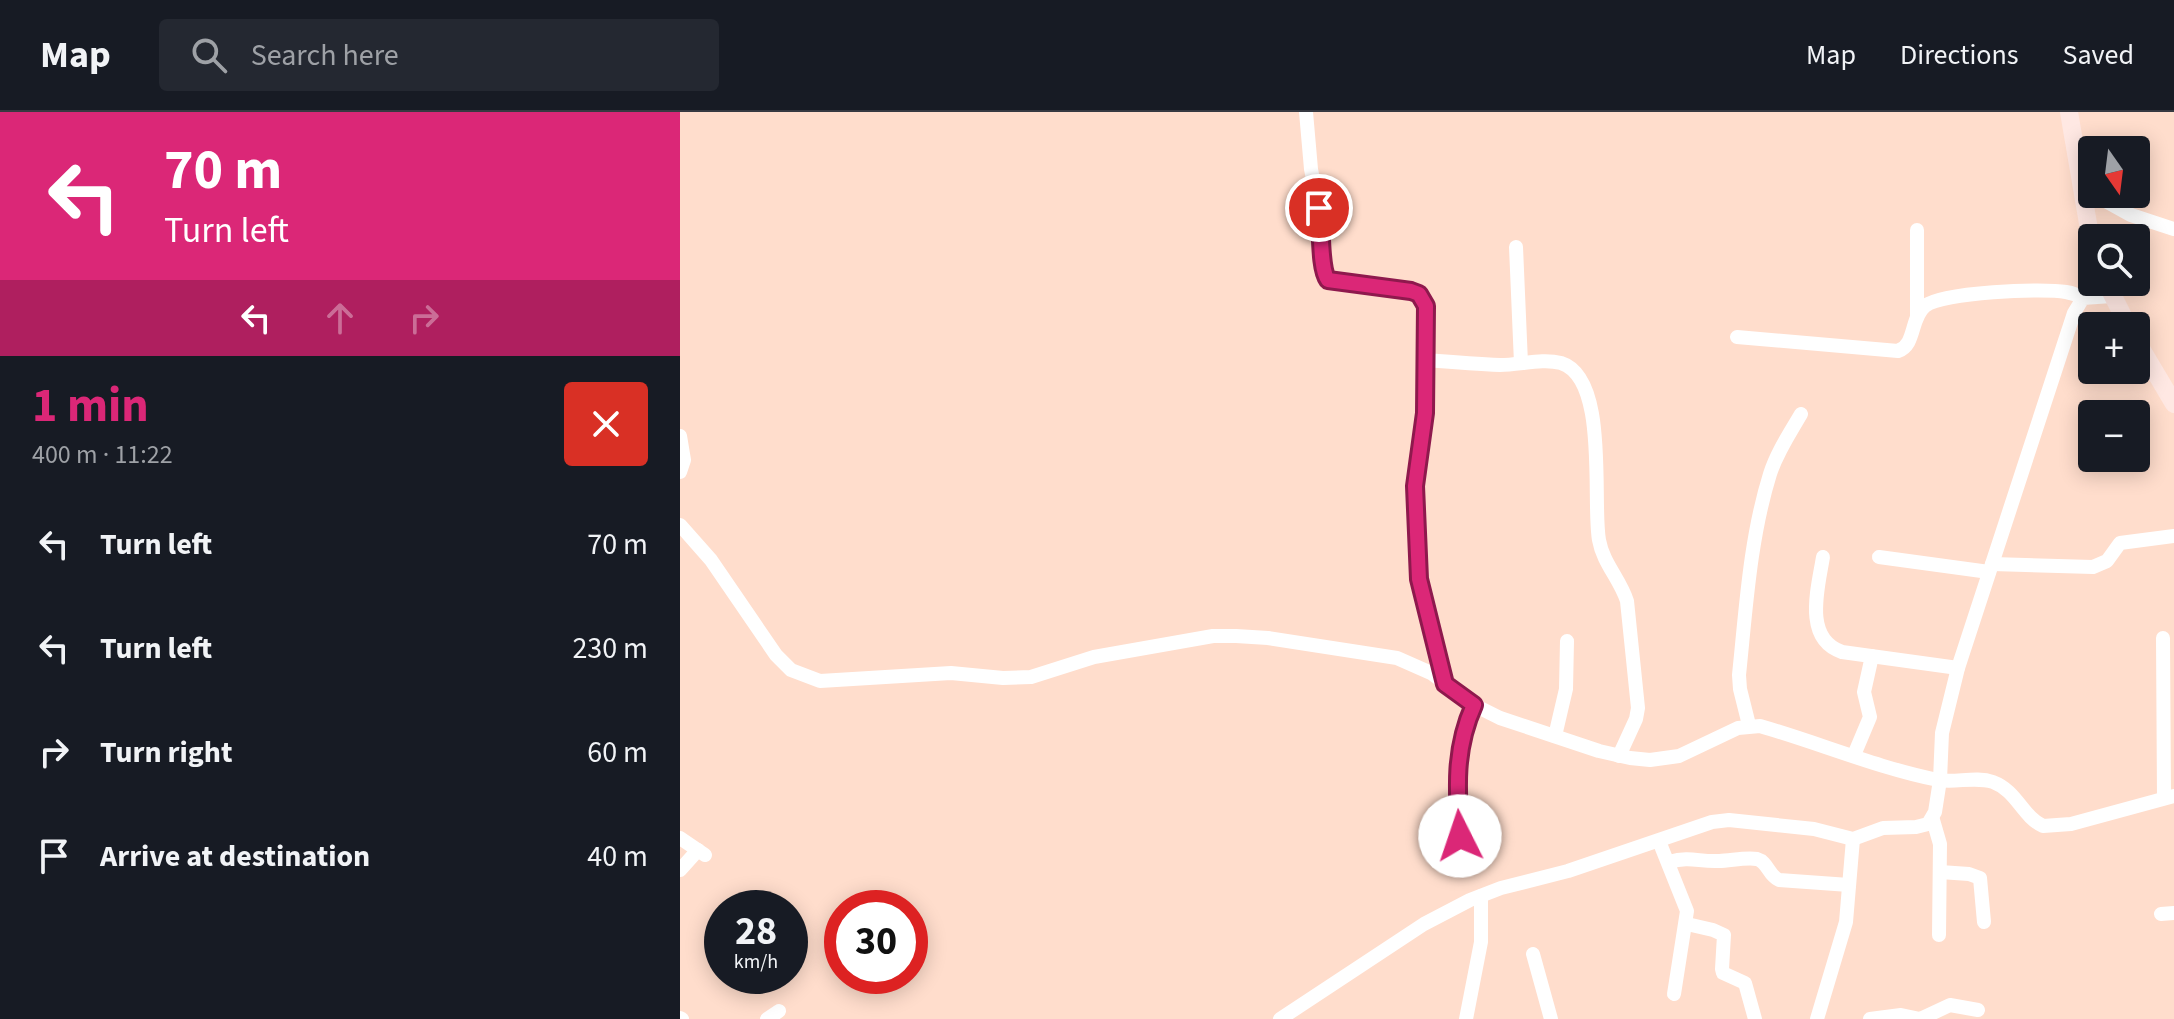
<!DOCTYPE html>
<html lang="en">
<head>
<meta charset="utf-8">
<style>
  :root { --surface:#171b24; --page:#242831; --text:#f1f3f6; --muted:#9ea1a6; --line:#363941; --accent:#db2777 }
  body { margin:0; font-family:"Source Sans 3",sans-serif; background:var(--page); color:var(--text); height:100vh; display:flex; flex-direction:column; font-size:30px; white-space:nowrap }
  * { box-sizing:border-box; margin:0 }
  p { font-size:26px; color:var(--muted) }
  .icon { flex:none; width:44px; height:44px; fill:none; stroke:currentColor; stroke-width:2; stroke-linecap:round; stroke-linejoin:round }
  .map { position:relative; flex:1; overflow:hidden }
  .details { display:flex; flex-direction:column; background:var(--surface); width:680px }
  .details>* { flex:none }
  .top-card { background:#db2777; color:#fff; overflow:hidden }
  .needle { width:52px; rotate:166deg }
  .tools { position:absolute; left:1398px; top:24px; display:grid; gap:16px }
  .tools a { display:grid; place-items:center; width:72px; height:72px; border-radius:8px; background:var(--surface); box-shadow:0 4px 20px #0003; font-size:40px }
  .speed { position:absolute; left:24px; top:778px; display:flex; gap:16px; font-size:40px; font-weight:700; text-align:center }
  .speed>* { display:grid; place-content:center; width:104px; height:104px; border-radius:50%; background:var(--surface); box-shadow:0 4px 20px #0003; line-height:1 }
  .speed small { font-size:20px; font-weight:400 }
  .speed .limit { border:12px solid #d22; background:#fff; color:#111 }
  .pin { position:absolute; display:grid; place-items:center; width:68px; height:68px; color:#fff; margin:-34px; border:4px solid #fff; border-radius:50%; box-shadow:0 2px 8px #0007 }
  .me { position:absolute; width:88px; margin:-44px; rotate:356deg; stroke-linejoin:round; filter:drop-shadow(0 0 6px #0008) }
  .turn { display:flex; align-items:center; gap:28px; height:168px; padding:0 32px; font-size:36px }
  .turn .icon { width:104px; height:104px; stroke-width:2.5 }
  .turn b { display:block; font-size:56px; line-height:68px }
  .lanes { display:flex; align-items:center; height:76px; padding:0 32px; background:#0003; justify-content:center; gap:40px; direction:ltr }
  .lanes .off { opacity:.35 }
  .round { display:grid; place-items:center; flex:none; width:84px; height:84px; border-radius:8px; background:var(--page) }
  .head { display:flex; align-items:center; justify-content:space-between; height:136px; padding:0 32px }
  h1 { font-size:48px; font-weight:700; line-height:60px; color:var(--accent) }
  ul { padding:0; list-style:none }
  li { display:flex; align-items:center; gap:24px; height:104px; padding:0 32px }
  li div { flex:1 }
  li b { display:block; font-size:30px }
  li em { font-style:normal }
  header { display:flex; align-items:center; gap:48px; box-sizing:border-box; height:112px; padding:0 40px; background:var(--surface); border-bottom:2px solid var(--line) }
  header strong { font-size:38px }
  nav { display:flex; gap:44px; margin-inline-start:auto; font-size:28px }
  .search { width:560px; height:72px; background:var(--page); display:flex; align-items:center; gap:20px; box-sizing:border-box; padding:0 28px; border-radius:8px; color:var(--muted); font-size:30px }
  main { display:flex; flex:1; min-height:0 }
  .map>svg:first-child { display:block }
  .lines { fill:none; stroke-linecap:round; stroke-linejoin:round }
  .street { stroke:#fff; stroke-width:14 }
  .secondary { stroke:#ffe8e3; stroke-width:18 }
  .route-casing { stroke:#8e194d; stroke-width:20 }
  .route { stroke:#db2777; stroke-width:14 }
</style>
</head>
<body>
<header>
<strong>Map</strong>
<div class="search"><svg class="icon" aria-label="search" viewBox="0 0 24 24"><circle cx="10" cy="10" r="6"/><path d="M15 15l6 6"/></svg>Search here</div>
<nav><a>Map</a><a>Directions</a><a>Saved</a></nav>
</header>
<main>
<section class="details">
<div class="top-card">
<div class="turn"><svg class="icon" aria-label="left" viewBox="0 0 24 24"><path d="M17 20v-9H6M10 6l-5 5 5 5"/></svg><div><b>70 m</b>Turn left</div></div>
<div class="lanes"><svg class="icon" aria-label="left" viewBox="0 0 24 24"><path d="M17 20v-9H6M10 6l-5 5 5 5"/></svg><svg class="icon off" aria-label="ahead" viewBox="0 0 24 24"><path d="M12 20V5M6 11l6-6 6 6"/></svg><svg class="icon off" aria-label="right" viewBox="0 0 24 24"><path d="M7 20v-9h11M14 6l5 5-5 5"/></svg></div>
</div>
<div class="head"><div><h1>1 min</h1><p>400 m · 11:22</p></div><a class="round" style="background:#d93025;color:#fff"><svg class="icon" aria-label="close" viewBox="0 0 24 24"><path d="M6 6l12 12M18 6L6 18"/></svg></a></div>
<ul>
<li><svg class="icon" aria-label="left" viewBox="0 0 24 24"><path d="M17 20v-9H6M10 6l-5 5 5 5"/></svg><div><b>Turn left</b></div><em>70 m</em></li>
<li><svg class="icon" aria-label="left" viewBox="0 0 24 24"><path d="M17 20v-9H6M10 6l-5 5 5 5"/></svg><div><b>Turn left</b></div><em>230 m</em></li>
<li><svg class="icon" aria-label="right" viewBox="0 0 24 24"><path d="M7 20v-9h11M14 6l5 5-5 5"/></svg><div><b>Turn right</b></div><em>60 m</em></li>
<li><svg class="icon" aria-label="arrive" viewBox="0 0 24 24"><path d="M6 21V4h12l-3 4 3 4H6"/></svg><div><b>Arrive at destination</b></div><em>40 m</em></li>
</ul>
</section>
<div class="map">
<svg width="1494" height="907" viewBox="0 0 1494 907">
  <rect width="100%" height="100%" fill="#fdc"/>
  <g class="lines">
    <g class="street">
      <path d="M626 0 631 57 643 119 645 164 654 170 731 179 739 182 746 194 745 301 735 374 739 467 765 572"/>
      <path d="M1413 82 1451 103 1494 117"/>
      <path d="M836 135 841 251"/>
      <path d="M1237 204V118"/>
      <path d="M1057 225 1218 239C1236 233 1230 206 1245 194 1262 180 1363 176 1386 180 1392 181 1398 183 1403 186"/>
      <path d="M747 248C771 250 796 252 820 253 840 253 862 246 881 251 929 266 912 389 919 428 923 451 940 467 947 489L958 596 956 607 939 644"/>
      <path d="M0 324 4 348 0 360"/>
      <path d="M0 413 31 448 96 543 111 558 140 569 271 561 323 566 351 565 414 545 533 524H556L588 526 717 546 751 561 794 593 820 606 919 639 950 646 970 648 999 644 1058 616 1080 614C1139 631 1198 656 1258 668 1276 671 1296 664 1313 670 1337 679 1342 704 1363 714L1391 712 1494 684"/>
      <path d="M1143 445C1138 476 1123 527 1162 540L1278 556"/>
      <path d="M1199 445 1309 460"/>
      <path d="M1312 452 1413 455 1427 449 1440 431 1494 424"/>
      <path d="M1483 526 1484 686"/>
      <path d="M1069 613 1060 577 1059 563C1066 496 1070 426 1090 362 1097 340 1110 321 1121 302"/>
      <path d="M875 624 886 577 887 529"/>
      <path d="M1174 643 1190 605 1184 580 1192 544"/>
      <path d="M1253 708 1260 732 1259 823"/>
      <path d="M780 724C777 678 774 637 794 593"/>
      <path d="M0 726 25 743"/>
      <path d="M979 729 1007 799 994 882"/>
      <path d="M989 750C1011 744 1018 750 1039 749 1050 749 1065 745 1077 747 1088 750 1088 763 1099 768L1169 773"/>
      <path d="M0 758 18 738"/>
      <path d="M1260 760 1289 762 1300 766 1304 810"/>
      <path d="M1481 802 1494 801"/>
      <path d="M1007 812 1033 818 1044 823 1042 857 1043 861 1065 871 1075 907"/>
      <path d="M853 842 871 907"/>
      <path d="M0 906 2 907"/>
      <path d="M87 907 99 899"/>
      <path d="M600 907 744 812 790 788 821 776 888 759 1032 710 1049 708 1134 717 1173 727 1203 716 1236 715 1248 712 1255 700 1260 668 1262 621 1278 556 1394 201 1403 186 1432 184"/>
      <path d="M786 907 801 830V784"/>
      <path d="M1137 907 1166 810 1173 727"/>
      <path d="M1190 907 1221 903 1240 907 1270 893 1298 898"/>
    </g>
    <g class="secondary">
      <path d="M1389 0 1412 135"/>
      <path d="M1426 170 1448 214"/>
      <path d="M1456 228 1494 292"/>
    </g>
  </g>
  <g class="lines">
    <defs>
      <path id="route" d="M639 96C642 114 639 156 648 168L731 179 739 182 746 194 745 301 735 374 739 467 765 572 794 593C774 637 777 678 780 724"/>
    </defs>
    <use href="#route" class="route-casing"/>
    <use href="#route" class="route"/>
  </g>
</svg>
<div class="tools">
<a><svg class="needle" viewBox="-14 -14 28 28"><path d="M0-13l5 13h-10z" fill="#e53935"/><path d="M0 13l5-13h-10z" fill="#9ea1a6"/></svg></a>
<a><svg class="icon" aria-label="search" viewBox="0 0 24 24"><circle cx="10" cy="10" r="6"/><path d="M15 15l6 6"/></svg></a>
<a>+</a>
<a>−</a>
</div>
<div class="speed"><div>28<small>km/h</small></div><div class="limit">30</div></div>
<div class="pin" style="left:639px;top:96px;background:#d93025"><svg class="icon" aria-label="arrive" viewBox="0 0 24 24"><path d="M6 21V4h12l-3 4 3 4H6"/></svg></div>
<svg class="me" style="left:780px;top:724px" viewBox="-20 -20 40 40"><circle r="19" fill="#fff"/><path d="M0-13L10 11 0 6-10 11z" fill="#db2777"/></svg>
</div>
</main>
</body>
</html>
